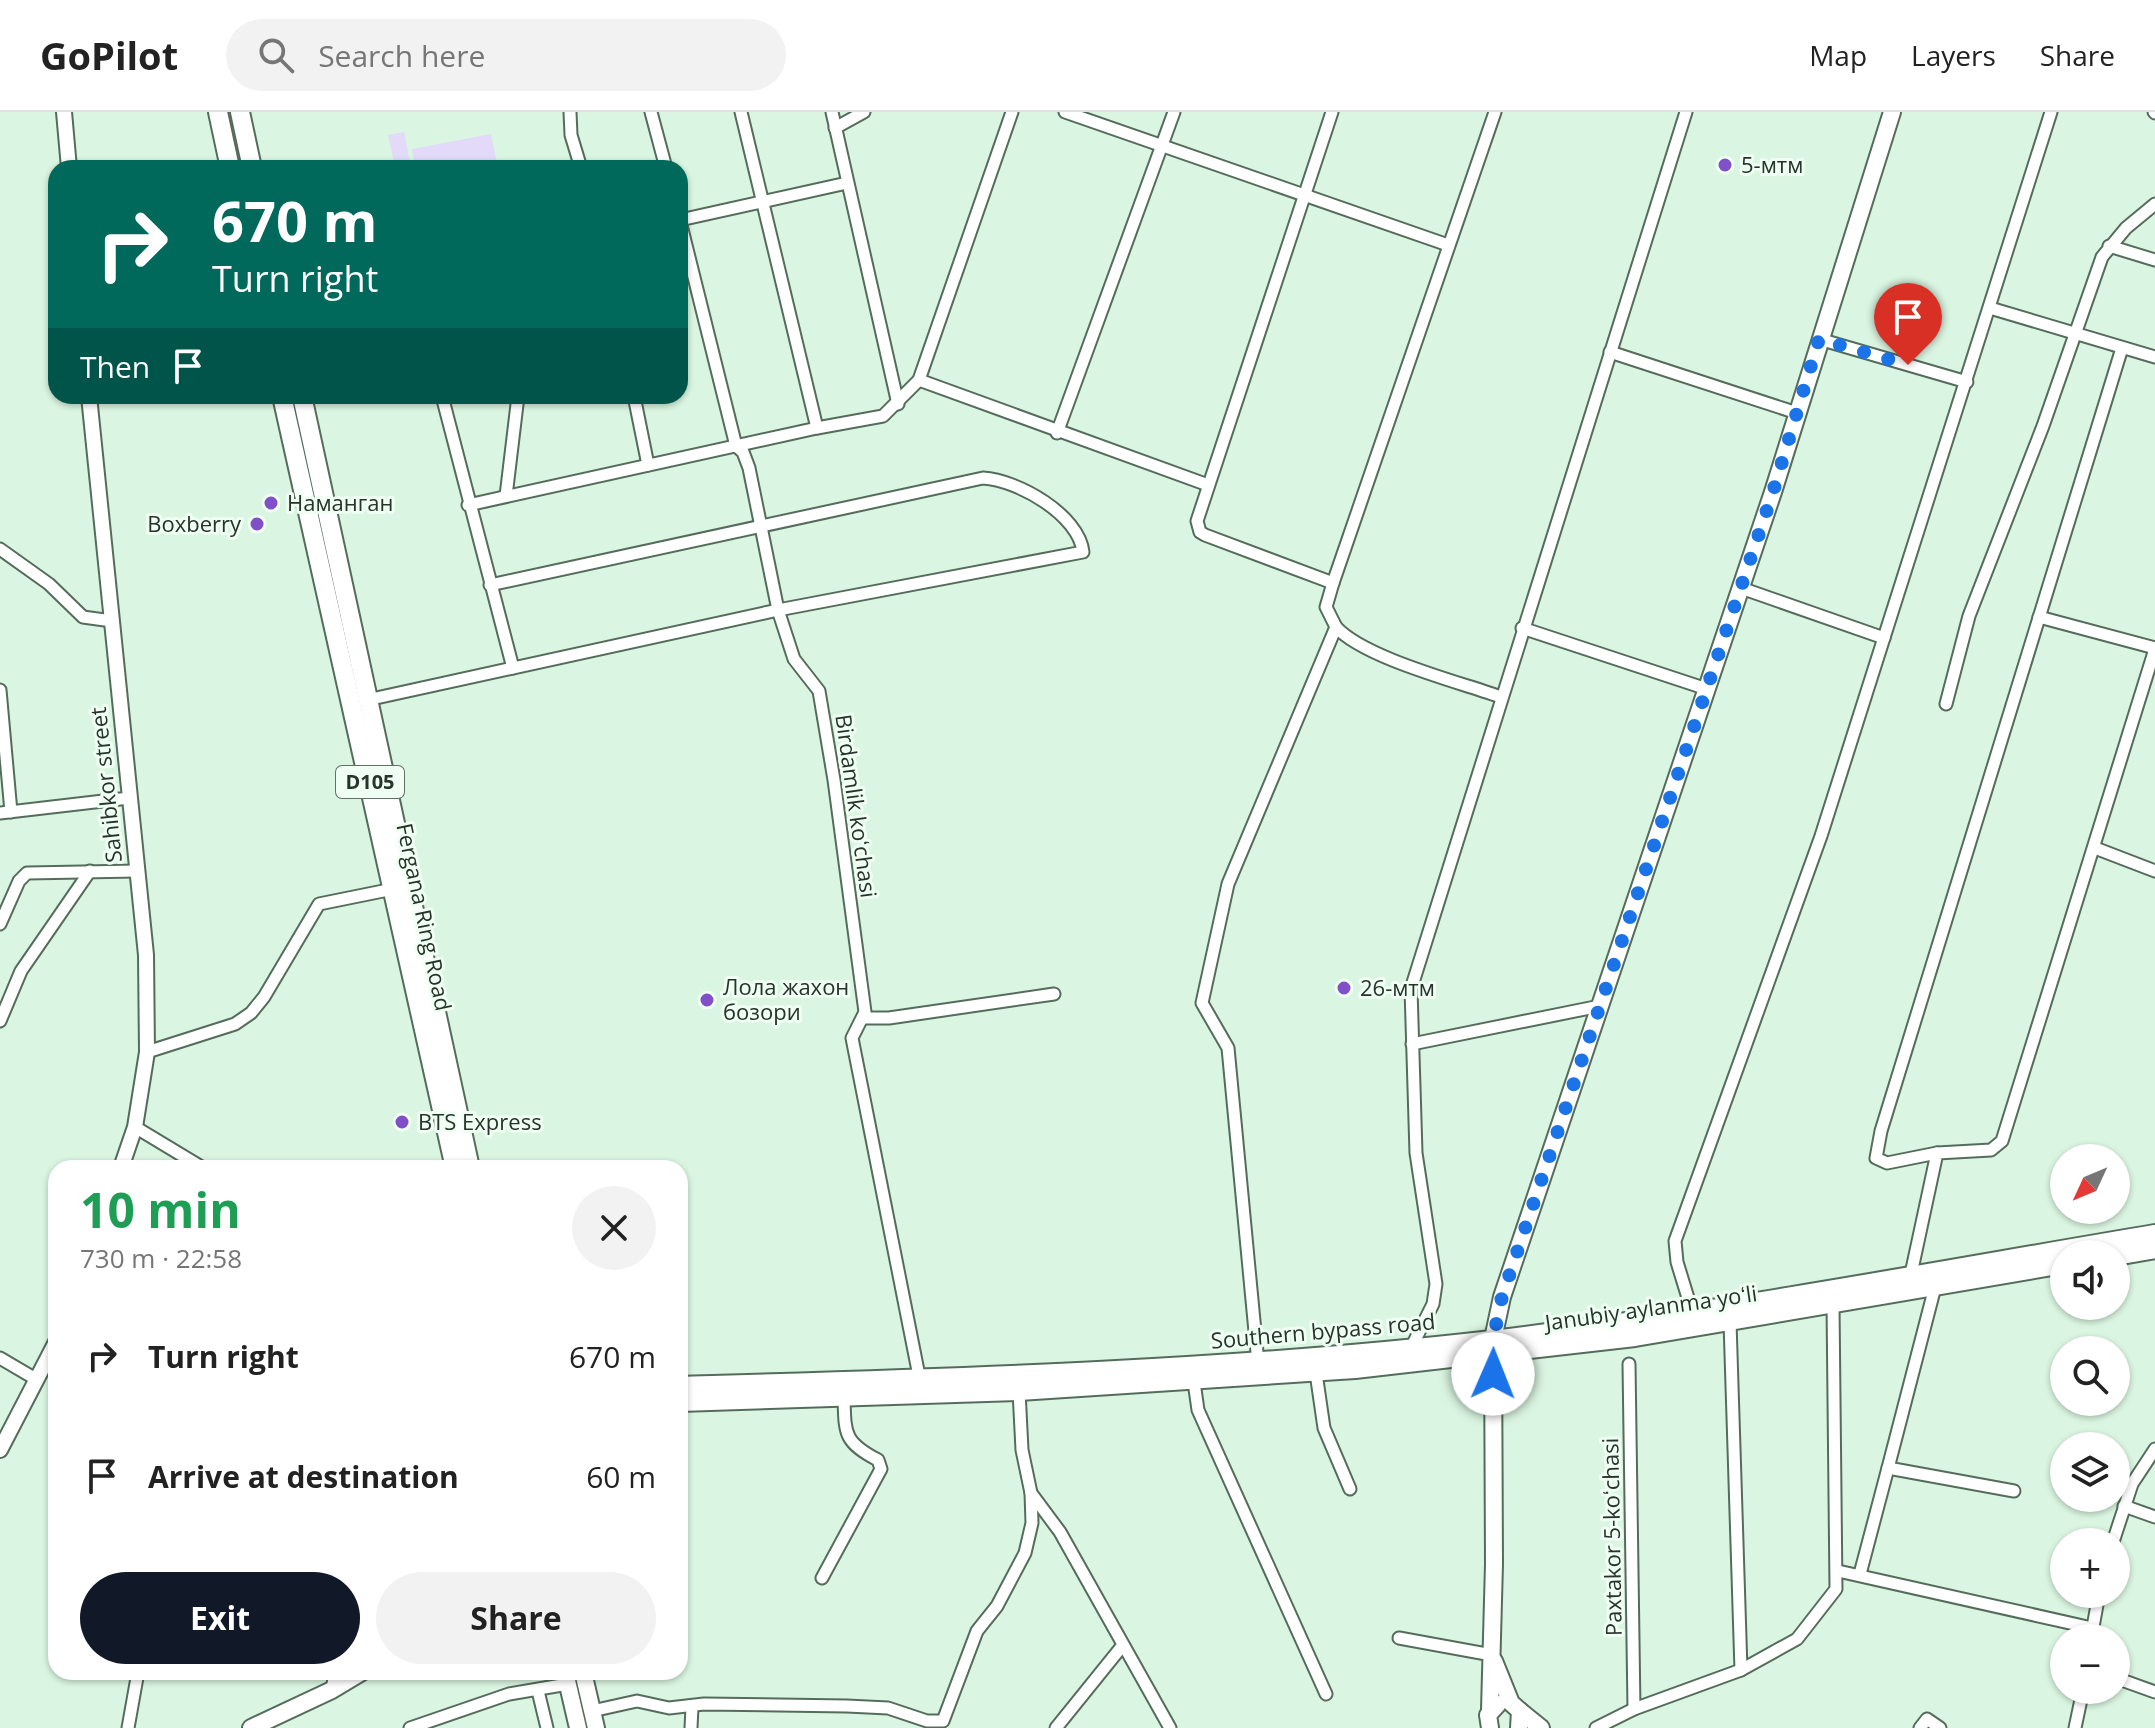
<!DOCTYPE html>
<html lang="en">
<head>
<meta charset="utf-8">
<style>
  :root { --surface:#fff; --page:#f2f2f2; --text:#222; --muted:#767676; --line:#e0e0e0; --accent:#111827 }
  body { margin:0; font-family:"Open Sans",sans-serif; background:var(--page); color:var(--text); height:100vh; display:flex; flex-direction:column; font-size:30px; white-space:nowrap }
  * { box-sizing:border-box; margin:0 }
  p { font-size:26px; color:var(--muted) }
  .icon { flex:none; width:44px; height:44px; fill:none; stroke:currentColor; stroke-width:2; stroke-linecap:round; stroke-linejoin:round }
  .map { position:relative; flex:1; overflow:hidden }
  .drawer { position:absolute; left:48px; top:1048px; width:640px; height:520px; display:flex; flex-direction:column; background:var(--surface); border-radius:24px; box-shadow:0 2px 6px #0004 }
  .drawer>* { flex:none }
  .guide { position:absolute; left:48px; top:48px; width:640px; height:244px; border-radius:24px; box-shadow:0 2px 6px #0004; background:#00695c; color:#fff; overflow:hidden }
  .needle { width:52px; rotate:226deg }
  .buttons { position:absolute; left:2050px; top:1032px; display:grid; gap:16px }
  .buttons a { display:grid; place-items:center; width:80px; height:80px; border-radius:50%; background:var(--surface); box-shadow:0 2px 6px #0004; font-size:40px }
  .pin { position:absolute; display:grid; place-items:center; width:68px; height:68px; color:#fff; margin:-82px -34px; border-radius:50% 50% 50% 0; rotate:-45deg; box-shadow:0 0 8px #0007 }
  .pin .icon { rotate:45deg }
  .me { position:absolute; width:88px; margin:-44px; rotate:1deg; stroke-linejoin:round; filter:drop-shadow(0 0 6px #0008) }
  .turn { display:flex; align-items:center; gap:28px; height:168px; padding:0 32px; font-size:36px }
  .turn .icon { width:104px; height:104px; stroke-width:2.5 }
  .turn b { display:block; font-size:56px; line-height:68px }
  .then { display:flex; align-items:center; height:76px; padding:0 32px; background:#0003; gap:16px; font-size:30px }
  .round { display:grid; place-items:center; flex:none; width:84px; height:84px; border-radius:42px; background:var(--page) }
  .headline { display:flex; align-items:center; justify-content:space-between; height:136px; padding:0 32px }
  h1 { font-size:48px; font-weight:700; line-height:60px; color:#1e9e55 }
  .cta { display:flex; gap:16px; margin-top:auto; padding:16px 32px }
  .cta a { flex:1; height:92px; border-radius:48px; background:var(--accent); color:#fff; font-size:32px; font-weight:700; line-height:92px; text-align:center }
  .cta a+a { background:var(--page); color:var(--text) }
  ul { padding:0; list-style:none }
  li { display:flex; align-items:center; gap:24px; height:120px; padding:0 32px }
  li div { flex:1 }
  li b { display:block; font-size:30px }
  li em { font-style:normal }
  header { display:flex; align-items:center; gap:48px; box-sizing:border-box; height:112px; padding:0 40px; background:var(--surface); border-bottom:2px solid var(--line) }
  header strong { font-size:38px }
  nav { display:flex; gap:44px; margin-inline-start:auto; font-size:28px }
  .search { width:560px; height:72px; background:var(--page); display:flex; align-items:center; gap:20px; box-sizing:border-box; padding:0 28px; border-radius:44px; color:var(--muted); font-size:30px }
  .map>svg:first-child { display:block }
  .green { fill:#e3d9f9 }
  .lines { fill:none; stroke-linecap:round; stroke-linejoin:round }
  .minor-casing { stroke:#556c5c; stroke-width:15 }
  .tertiary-casing { stroke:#556c5c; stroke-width:18 }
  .secondary-casing { stroke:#556c5c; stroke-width:20 }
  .primary-casing { stroke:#556c5c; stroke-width:20 }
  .trunk-casing { stroke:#556c5c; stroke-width:22 }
  .minor { stroke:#fff; stroke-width:11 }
  .tertiary { stroke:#fff; stroke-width:14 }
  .secondary { stroke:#fff; stroke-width:16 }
  .primary { stroke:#fff; stroke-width:16 }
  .trunk { stroke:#fff; stroke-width:18 }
  .route { stroke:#1a73e8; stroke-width:14; stroke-dasharray:0 25.2 }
  .poi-dot { fill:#814fc8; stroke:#effff3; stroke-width:3 }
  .labels { text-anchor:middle; stroke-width:6; stroke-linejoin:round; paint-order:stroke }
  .shield { fill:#effff3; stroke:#647067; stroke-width:2 }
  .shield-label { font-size:20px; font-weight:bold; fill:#28332b }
  .poi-label { font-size:22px; fill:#28332b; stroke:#effff3; text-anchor:start }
  .street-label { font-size:22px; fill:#28332b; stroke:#effff3 }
</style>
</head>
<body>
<header>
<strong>GoPilot</strong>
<div class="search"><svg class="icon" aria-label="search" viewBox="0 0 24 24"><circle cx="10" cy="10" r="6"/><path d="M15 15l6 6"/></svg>Search here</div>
<nav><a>Map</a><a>Layers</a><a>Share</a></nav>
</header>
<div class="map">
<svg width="2155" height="1616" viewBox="0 0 2155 1616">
  <rect width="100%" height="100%" fill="#daf5e1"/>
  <g class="green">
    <path d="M404 20 410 51 395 54 388 23Z"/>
    <path d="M491 22 498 56H415L412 37Z"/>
  </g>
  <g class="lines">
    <defs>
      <g id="minor">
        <path d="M570 0 571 23 581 56"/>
        <path d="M651 0 666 56"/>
        <path d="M741 0 817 316"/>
        <path d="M832 0 898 292"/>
        <path d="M1065 0 1448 133"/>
        <path d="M1332 0 1197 409 1200 420 1205 423 1333 471 1326 495 1336 515"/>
        <path d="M2154 0 2155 1"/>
        <path d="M835 16 864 0"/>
        <path d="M680 108 847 71"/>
        <path d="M680 109 736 334 743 340 749 356 778 498 794 547 819 579 834 668 865 900 852 926 920 1269"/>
        <path d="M2109 134 2155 148"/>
        <path d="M1990 196 2155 245"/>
        <path d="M1819 227 1967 270"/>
        <path d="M1610 240 1797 301"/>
        <path d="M919 268 1208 373"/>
        <path d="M442 284 513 556"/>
        <path d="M634 284 648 353"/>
        <path d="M1057 321 1174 0"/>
        <path d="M506 384 518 284"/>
        <path d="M468 393 817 316 883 304 919 268 1012 0"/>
        <path d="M0 437 49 472 83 505 112 509"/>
        <path d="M1333 471 1495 0"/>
        <path d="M1741 476 1884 526"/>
        <path d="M2039 505 2155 536"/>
        <path d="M1522 516 1707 577"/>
        <path d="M0 578 11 700"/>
        <path d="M367 588 778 498 1083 440C1079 403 1018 368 983 366L490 473"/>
        <path d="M1946 592 1969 504 2043 314 2102 145 2126 116 2155 92"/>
        <path d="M0 701 129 686"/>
        <path d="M2095 736 2155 759"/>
        <path d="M0 812 19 769 27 761 137 759"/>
        <path d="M863 906H889L1054 882"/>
        <path d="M0 909 21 859 90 759"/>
        <path d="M1412 932 1600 894"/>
        <path d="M147 940 235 912 251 901 264 885 319 792 393 777"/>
        <path d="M135 1015 203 1056"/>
        <path d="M1937 1041 1887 1051 1876 1046 1881 1019 2122 236"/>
        <path d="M1911 1162 1937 1041 1991 1038 2002 1029 2155 537"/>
        <path d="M1935 1175 1888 1356 2014 1379"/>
        <path d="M1692 1199 1677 1150 1675 1129 1821 724 2051 0"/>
        <path d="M1730 1210 1741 1558"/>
        <path d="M1411 1236 1433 1192 1436 1172 1416 1041 1411 877 1686 0"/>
        <path d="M0 1246 34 1266"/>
        <path d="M1258 1251 1228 936 1202 891 1228 772 1336 515C1364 546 1459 570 1501 585"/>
        <path d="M1629 1252 1634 1597"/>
        <path d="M1316 1261 1324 1316 1350 1377"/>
        <path d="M1194 1270 1198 1298 1326 1582"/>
        <path d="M1031 1381 1060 1420 1170 1616"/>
        <path d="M2124 1394 2155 1405"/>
        <path d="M2113 1430 2132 1372 2155 1337"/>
        <path d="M1838 1459 2092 1516"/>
        <path d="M1860 1462 1888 1356"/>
        <path d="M822 1466 881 1357 878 1348C843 1330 845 1321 844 1284"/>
        <path d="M1399 1526 1492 1543"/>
        <path d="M2091 1526 2099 1482"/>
        <path d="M2116 1566 2155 1580"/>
        <path d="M332 1578 335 1560"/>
        <path d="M538 1579 547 1616"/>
        <path d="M592 1599 637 1589 669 1596 704 1592 847 1594 888 1596 927 1609H943L977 1519 997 1494 1025 1441 1032 1411 1031 1381 1022 1338 1019 1279"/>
        <path d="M128 1616 138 1560"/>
        <path d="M410 1616 509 1582 568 1572"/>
        <path d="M691 1616 692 1595"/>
        <path d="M1056 1616 1123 1533"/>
        <path d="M1596 1616 1634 1597 1741 1558 1797 1527 1836 1477 1833 1192"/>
        <path d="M1920 1616 1927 1607 1940 1616"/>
        <path d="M2075 1616 2083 1578"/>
      </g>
      <g id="tertiary">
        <path d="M64 0 69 56"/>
        <path d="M89 284 146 843 147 940 135 1015 121 1056"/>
        <path d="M0 1338 56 1230"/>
      </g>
      <g id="secondary">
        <path d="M1494 1549 1511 1591 1520 1599 1519 1616"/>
        <path d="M1490 1598 1494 1452 1493 1227 1502 1185 1773 380 1892 0"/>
        <path d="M1520 1599 1541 1616"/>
        <path d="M251 1616 332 1578 362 1560"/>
        <path d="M1490 1616 1488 1603 1498 1592"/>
      </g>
      <g id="primary">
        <path d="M565 1560 578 1616"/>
        <path d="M583 1560 596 1616"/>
      </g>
      <g id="trunk">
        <path d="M218 0 230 56"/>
        <path d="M240 0 252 56"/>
        <path d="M282 284 455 1056"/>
        <path d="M302 284 470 1056"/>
        <path d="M2116 1144 2155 1137"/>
        <path d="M680 1274C951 1266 1222 1259 1492 1228 1714 1201 1935 1159 2155 1122"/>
        <path d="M680 1290 1019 1279 1355 1257 1635 1225 2064 1152"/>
      </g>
    </defs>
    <use href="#minor" class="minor-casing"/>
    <use href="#tertiary" class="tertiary-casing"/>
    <use href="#secondary" class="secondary-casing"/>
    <use href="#primary" class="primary-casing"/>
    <use href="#trunk" class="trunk-casing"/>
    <use href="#minor" class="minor"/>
    <use href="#tertiary" class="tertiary"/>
    <use href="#secondary" class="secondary"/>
    <use href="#primary" class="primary"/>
    <use href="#trunk" class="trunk"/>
  </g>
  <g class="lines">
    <path class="route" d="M1493 1262V1227L1502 1185 1773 380 1819 227 1908 253"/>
  </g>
  <g class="poi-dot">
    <circle cx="1725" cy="53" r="8"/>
    <circle cx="271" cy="391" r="8"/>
    <circle cx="257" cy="412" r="8"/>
    <circle cx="1344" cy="876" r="8"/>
    <circle cx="707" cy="888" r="8"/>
    <circle cx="402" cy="1010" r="8"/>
  </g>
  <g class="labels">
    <rect class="shield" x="336" y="654" width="68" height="32" rx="6"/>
    <g class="shield-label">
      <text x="370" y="677">D105</text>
    </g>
    <g class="poi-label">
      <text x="1741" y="61">5-мтм</text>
      <text x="287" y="399">Наманган</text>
      <text x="241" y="420" text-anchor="end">Boxberry</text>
      <text x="723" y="883">Лола жахон<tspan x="723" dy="25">бозори</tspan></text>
      <text x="1360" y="884">26-мтм</text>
      <text x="418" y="1018">BTS Express</text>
    </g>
    <g class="street-label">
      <text transform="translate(106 673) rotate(-96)" y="8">Sahibkor street</text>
      <text transform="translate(856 694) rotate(82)" y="8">Birdamlik koʻchasi</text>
      <text transform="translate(424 805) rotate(78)" y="8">Fergana Ring Road</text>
      <text transform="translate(1651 1196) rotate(-8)" y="8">Janubiy aylanma yoʻli</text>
      <text transform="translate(1323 1219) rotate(-5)" y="8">Southern bypass road</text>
      <text transform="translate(1612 1425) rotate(-91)" y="8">Paxtakor 5-koʻchasi</text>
    </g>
  </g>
</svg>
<div class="buttons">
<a><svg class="needle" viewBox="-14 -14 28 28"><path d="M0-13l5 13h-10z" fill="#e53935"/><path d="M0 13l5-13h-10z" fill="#767676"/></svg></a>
<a><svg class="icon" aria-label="sound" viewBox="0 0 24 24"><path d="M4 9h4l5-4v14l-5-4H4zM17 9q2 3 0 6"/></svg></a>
<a><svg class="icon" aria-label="search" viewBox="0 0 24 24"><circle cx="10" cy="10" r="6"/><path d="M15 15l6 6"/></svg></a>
<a><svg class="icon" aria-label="layers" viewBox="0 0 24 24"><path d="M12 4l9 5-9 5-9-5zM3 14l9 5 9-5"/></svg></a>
<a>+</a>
<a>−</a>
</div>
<div class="pin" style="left:1908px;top:253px;background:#d93025"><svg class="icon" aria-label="arrive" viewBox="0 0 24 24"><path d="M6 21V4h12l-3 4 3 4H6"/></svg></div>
<svg class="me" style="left:1493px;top:1262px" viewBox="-20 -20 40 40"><circle r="19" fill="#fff"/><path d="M0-13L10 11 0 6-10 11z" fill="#1a73e8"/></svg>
<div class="guide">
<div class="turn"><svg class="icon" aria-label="right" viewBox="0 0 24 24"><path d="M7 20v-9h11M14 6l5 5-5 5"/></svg><div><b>670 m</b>Turn right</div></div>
<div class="then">Then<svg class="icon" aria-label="arrive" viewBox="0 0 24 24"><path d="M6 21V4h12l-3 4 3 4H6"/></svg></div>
</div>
<section class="drawer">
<div class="headline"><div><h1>10 min</h1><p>730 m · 22:58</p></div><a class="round"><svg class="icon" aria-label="close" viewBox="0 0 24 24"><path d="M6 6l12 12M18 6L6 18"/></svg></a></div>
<ul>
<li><svg class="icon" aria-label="right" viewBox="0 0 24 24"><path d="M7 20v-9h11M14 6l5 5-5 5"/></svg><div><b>Turn right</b></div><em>670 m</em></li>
<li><svg class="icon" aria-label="arrive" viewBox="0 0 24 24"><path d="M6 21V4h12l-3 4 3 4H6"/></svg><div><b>Arrive at destination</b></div><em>60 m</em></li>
</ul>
<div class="cta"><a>Exit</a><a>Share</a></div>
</section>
</div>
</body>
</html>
